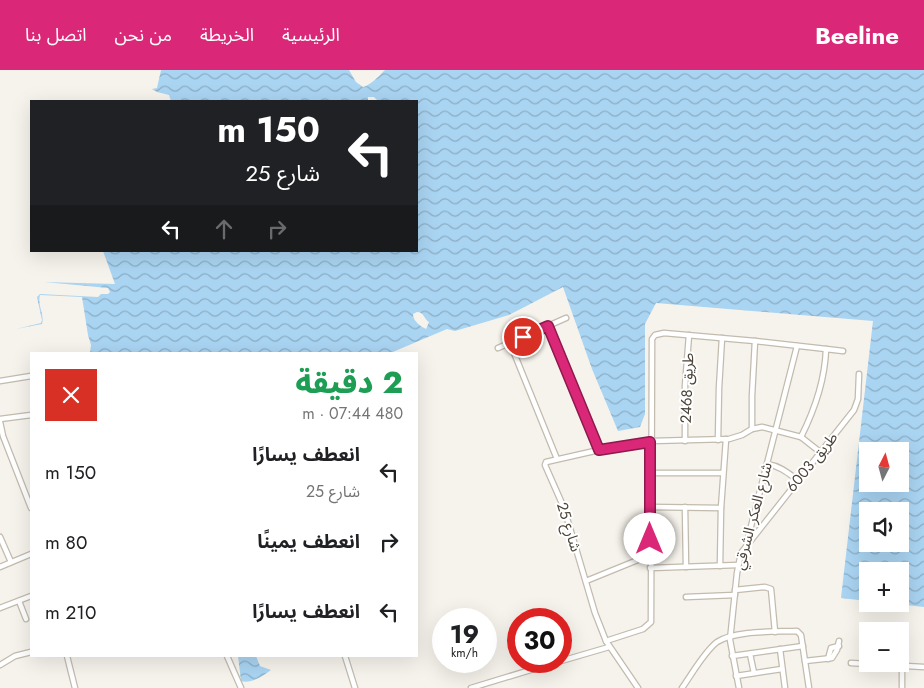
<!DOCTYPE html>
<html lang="ar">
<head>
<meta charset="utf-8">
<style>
  :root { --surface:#fff; --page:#f6f6f6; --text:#202124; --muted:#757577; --accent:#db2777 }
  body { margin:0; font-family:Jost,"Noto Sans Arabic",sans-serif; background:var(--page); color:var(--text); direction:rtl; height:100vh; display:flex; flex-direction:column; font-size:19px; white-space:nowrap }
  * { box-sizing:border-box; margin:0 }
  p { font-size:16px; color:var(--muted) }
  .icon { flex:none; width:28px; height:28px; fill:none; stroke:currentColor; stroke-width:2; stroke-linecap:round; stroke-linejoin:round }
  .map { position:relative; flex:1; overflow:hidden; direction:ltr }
  .panel { position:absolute; left:30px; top:282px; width:388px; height:305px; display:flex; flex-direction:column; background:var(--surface); border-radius:0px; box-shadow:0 5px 20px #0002; direction:rtl }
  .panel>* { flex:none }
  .hud { position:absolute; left:30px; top:30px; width:388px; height:152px; border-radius:0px; box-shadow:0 5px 20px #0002; direction:rtl; background:#202124; color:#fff; overflow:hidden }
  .needle { width:32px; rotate:6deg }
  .fabs { position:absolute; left:859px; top:372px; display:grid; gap:10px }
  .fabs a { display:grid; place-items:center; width:50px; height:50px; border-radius:0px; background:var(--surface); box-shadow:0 5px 20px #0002; font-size:25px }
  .speed { position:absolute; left:432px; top:538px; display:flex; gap:10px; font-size:25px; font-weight:700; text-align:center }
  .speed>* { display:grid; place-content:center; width:65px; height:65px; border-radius:50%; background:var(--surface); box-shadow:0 5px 20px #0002; line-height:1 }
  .speed small { font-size:12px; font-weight:400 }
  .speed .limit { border:8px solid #d22; background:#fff; color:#111 }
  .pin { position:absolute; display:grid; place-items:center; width:42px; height:42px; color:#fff; margin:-21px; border:2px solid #fff; border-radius:50%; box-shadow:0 1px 5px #0007 }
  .me { position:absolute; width:55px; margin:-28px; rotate:0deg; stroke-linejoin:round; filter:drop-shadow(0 0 4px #0008) }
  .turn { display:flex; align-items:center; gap:18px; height:105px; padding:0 15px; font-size:22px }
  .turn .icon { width:65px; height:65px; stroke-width:2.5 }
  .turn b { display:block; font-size:35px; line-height:42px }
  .lanes { display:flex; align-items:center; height:48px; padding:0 15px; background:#0003; justify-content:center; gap:25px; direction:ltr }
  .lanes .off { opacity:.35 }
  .round { display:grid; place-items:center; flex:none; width:52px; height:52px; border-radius:0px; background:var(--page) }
  .head { display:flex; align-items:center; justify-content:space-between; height:85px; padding:0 15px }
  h1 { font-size:30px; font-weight:800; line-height:38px; color:#1e9e55 }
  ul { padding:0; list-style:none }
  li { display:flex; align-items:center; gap:15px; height:70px; padding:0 15px }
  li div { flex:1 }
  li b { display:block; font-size:19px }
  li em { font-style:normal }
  header { display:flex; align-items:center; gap:30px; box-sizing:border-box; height:70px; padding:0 25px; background:var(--accent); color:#fff }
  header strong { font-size:24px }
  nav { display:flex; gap:28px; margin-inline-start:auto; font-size:18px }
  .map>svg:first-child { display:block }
  .water { fill:url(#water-waves); fill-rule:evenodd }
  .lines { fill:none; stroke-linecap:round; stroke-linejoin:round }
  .minor-casing { stroke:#c2bbae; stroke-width:7 }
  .minor { stroke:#fff; stroke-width:4.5 }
  .route-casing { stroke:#8e194d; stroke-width:12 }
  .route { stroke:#db2777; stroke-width:9 }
  .labels { text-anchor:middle; stroke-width:4; stroke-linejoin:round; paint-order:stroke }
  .street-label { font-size:15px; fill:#4b4439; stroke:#fff }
</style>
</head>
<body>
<header>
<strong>Beeline</strong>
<nav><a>الرئيسية</a><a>الخريطة</a><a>من نحن</a><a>اتصل بنا</a></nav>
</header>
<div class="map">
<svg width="924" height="618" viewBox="0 0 924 618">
  <defs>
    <pattern id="water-waves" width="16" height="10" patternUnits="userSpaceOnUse" patternTransform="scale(1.25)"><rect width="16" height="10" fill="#a9d4f2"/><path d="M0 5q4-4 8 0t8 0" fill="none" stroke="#8caec5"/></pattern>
  </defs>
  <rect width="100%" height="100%" fill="#f6f3ec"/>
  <g class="water">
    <path d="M161 0H349L356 12 363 17C371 15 379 6 385 0H924V537L896 534H900V501H868L867 531 841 528 873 251 656 233 645 254V344L640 357 618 361 592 299 563 217 509 245 455 261 447 259 388 284H88L90 283 91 275 88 265 82 227 40 225C37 235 45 245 42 254L16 259 41 253 42 250 37 227 40 224 98 227 101 224H108L110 222 108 218 44 212 115 214 103 181H416V31H378L374 27H368V31H171L169 25 157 22 152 19 157 18ZM417 242C424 242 424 249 429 252L426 259C420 256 413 251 413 244ZM868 381H900V414H868ZM868 441H900V474H868Z"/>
    <path d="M238 586H256L260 596 271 600C263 606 251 614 241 611Z"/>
  </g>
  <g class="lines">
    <defs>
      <g id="minor">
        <path d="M548 256 599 380"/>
        <path d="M755 271 826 279"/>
        <path d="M510 273 557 389"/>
        <path d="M498 278 566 248"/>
        <path d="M0 311 31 306"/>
        <path d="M0 349 31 345"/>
        <path d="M0 352 3 366 31 438"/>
        <path d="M801 367C815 339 825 311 826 279L843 281"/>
        <path d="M718 370 719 318 722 268"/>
        <path d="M685 371V316L689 265"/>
        <path d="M767 394C780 396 788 403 799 411"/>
        <path d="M651 403H723"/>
        <path d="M650 437 721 438"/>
        <path d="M685 437 686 497"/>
        <path d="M0 467 11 492"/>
        <path d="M747 472 797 276"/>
        <path d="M720 496 721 438 726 369"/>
        <path d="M0 497 31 484"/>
        <path d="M650 498 738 495"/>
        <path d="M586 511 650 485"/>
        <path d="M735 520 765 517 771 519 775 562"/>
        <path d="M686 527 735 525"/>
        <path d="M19 531 26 549"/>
        <path d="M0 538 31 526"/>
        <path d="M606 571 643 559 651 552 652 269 655 265 664 263 755 271 752 326V359"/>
        <path d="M780 579 785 618"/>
        <path d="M750 584 754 603"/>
        <path d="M67 586 75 618"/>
        <path d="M227 586 241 618"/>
        <path d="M345 586 355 618"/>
        <path d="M732 586 803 576"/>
        <path d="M828 589 831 578 839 576"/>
        <path d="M561 591 609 577"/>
        <path d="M805 591 832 588 837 580 839 571"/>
        <path d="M851 593 868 594"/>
        <path d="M870 594 924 597"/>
        <path d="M0 595 15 586 31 582"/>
        <path d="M736 606 782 599"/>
        <path d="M471 618 560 591"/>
        <path d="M638 618 606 571 595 543 564 438 545 395 546 392 599 380 651 371 729 369 742 365 752 359 762 357 801 367 820 382"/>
        <path d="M682 618C692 604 704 582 717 572 735 560 775 562 797 561L801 565 809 618"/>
        <path d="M739 618 730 570 737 503 741 483 854 340 858 329 859 304"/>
        <path d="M902 618V596"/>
      </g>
    </defs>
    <use href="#minor" class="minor-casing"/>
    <use href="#minor" class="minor"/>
  </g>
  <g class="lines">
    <defs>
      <path id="route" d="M523 267 548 256 599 380 650 372V469"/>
    </defs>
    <use href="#route" class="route-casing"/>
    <use href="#route" class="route"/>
  </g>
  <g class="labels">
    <g class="street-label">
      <text transform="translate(687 318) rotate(-88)" y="5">طريق 2468</text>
      <text transform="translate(812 392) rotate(-51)" y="5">طريق 6003</text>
      <text transform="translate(753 446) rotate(-75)" y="5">شارع العكر الشرقي</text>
      <text transform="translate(569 457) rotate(73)" y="5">شارع 25</text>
    </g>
  </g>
</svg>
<div class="fabs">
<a><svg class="needle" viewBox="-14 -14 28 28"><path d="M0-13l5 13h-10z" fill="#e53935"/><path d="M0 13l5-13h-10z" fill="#757577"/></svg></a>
<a><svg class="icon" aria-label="sound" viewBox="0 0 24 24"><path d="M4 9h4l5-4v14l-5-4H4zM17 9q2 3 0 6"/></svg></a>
<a>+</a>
<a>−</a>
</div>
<div class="speed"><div>19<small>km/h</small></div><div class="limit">30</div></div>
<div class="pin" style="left:523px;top:267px;background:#d93025"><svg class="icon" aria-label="arrive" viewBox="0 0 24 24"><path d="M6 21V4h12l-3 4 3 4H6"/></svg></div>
<svg class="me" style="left:650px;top:469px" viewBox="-20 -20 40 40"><circle r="19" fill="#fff"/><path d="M0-13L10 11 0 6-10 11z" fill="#db2777"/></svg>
<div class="hud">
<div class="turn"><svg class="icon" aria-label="left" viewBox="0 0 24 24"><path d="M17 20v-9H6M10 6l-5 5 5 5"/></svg><div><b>150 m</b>شارع 25</div></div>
<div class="lanes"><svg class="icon" aria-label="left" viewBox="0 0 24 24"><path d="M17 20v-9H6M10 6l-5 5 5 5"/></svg><svg class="icon off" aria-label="ahead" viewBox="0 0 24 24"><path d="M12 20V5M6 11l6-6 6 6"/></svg><svg class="icon off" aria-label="right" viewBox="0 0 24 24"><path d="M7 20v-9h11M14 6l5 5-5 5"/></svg></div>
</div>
<section class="panel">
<div class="head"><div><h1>2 دقيقة</h1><p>480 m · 07:44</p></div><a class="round" style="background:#d93025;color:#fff"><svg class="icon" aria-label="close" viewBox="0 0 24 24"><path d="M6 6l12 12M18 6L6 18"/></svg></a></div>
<ul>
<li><svg class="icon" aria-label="left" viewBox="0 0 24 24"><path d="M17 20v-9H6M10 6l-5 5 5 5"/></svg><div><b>انعطف يسارًا</b><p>شارع 25</p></div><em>150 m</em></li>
<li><svg class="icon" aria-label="right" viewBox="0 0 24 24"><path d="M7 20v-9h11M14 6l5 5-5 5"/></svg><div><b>انعطف يمينًا</b></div><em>80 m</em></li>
<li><svg class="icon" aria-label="left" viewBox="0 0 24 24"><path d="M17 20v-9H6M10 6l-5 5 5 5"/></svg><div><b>انعطف يسارًا</b></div><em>210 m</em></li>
</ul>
</section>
</div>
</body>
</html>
